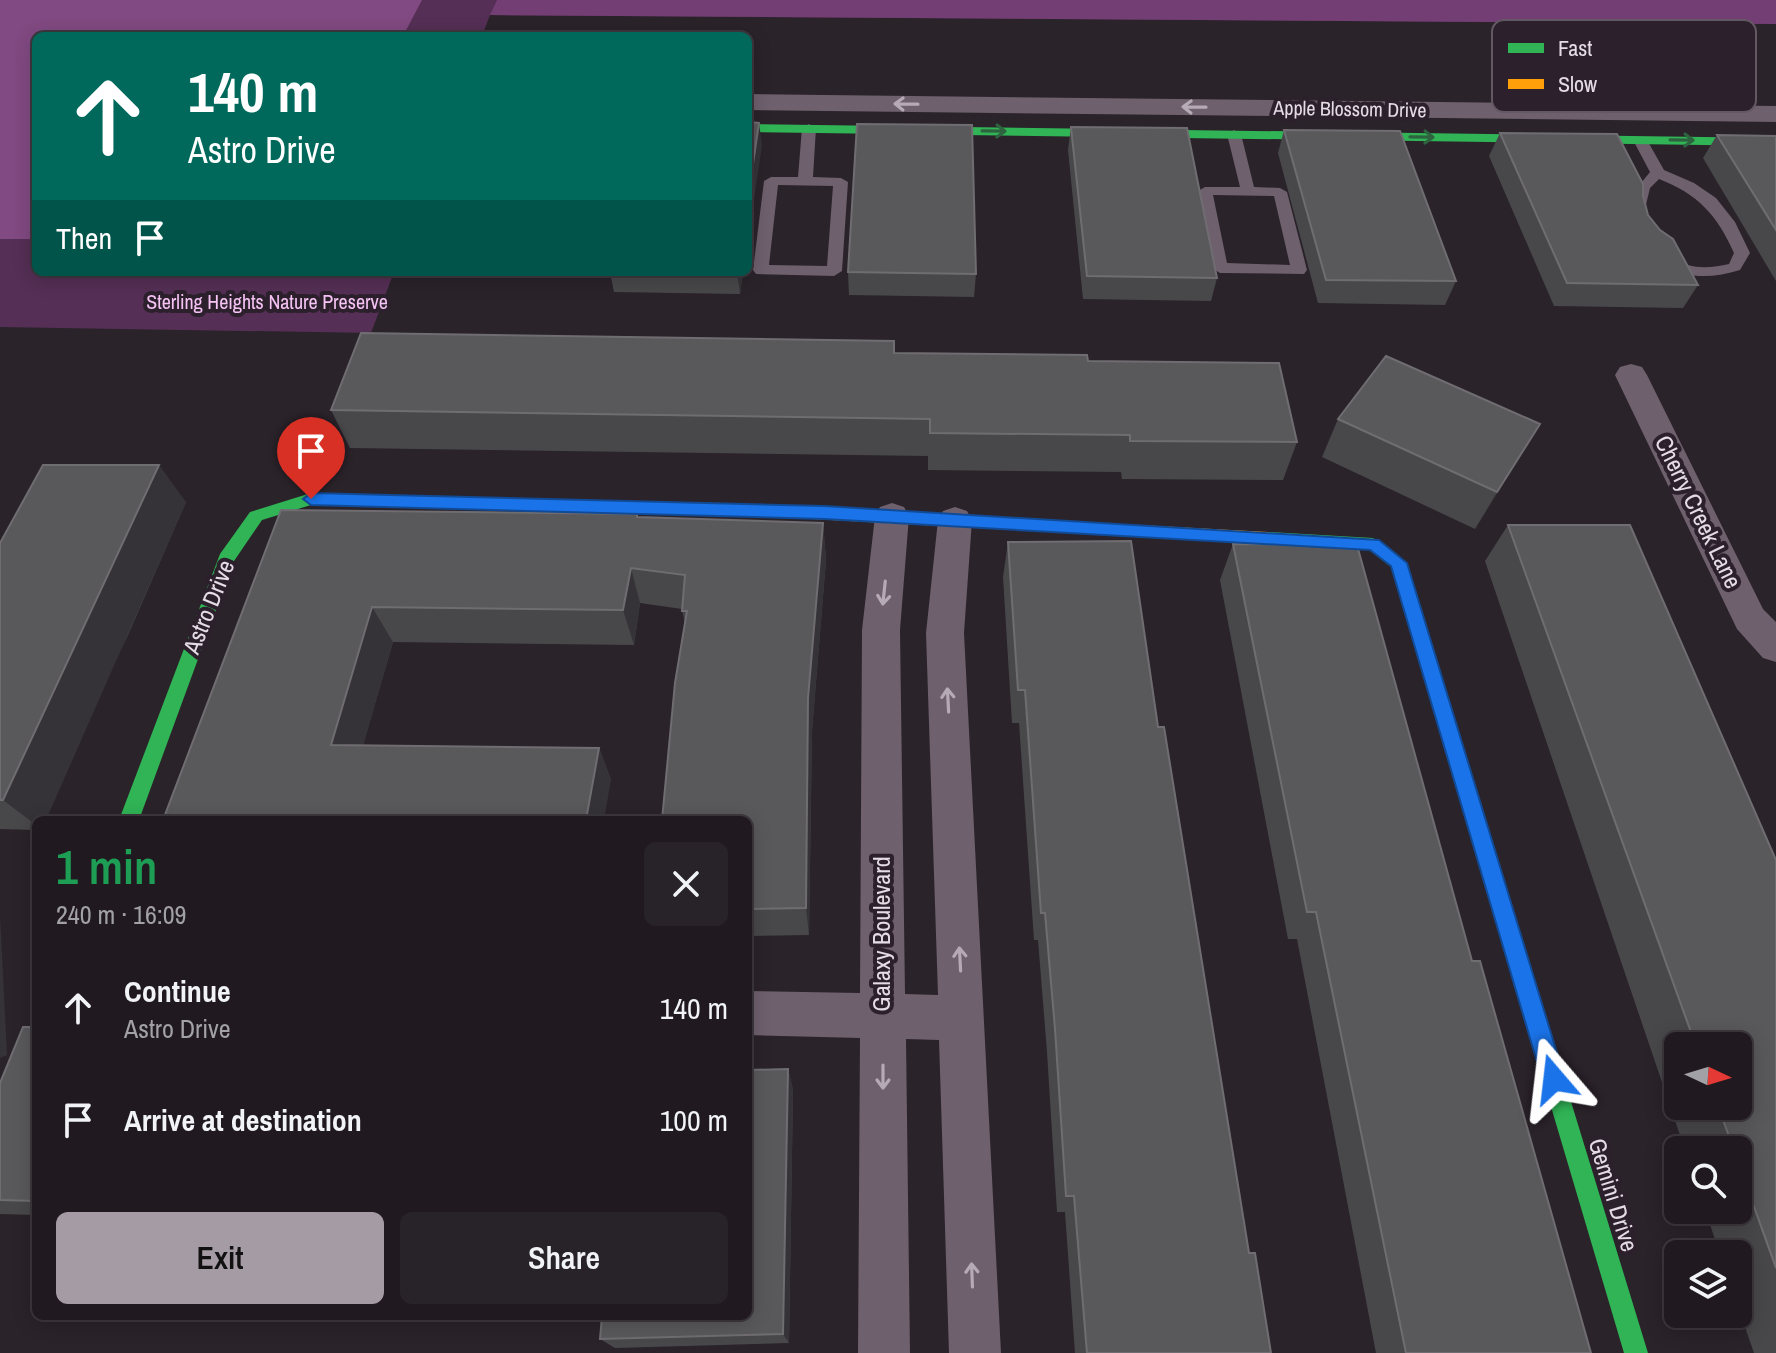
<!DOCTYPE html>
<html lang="en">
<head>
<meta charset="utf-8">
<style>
  :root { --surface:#201a20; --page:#282329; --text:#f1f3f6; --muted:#a2a1a5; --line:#3d383e; --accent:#a49ba4 }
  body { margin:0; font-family:"Archivo Narrow",sans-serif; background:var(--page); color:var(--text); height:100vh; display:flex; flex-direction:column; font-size:30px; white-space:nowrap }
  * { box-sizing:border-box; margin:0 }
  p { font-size:26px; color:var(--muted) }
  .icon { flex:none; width:44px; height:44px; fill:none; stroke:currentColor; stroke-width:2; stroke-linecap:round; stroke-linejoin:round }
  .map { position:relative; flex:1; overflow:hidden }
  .drawer { position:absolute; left:32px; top:816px; width:720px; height:504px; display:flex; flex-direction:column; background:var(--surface); border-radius:12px; box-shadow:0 4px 20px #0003,0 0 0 2px var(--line) }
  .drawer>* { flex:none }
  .banner { position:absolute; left:32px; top:32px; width:720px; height:244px; border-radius:12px; box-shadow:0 4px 20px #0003,0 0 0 2px var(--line); background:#00695c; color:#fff; overflow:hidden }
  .needle { width:52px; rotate:94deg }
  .tools { position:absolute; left:1664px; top:1032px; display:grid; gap:16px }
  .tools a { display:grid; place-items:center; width:88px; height:88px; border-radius:12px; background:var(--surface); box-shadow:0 4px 20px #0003,0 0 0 2px var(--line); font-size:40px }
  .pin { position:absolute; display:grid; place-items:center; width:68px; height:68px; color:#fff; margin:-82px -34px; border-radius:50% 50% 50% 0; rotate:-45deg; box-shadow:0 0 8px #0007 }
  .pin .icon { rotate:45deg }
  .me { position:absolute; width:88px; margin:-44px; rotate:343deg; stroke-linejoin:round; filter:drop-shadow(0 0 6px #0008) }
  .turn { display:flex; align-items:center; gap:28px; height:168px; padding:0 24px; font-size:36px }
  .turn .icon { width:104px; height:104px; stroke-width:2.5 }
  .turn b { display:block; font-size:56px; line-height:68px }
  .then { display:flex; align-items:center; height:76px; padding:0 24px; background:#0003; gap:16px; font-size:30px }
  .round { display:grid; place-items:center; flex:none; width:84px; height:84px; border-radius:12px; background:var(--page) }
  .summary { display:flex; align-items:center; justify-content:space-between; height:136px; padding:0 24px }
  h1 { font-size:48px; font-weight:600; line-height:60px; color:#1e9e55 }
  .primary-button { display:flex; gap:16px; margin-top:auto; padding:16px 24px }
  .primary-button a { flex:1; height:92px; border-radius:12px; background:var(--accent); color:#111; font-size:32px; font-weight:600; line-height:92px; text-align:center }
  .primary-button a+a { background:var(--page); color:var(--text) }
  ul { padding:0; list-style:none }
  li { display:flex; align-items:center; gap:24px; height:112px; padding:0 24px }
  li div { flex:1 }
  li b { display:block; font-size:30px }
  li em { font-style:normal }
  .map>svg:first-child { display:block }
  .green { fill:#552f55 }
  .forest { fill:#733e73 }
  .water { fill:#814a82 }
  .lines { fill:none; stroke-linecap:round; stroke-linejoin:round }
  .lane { fill:#6e606d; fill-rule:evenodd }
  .street { fill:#6e606d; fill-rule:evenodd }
  .fast { fill:#30b455; fill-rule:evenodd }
  .slow { fill:#ff9f0a; fill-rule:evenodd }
  .wall { fill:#48484b; fill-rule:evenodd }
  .shaded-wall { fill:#353337 }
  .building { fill:#59585b; stroke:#6f6d71; stroke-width:2 }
  .oneway { stroke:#b5aab5 }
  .oneway2 { stroke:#2e633f }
  .route { fill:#1a73e8; stroke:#114b97; stroke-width:2 }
  .labels { text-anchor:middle; stroke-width:8; stroke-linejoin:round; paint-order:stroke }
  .far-street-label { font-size:20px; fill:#e5dce5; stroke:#2d202d }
  .far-park-label { font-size:20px; fill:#f6c3f5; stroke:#2d202d }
  .street-label { font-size:24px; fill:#e5dce5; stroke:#2d202d }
  .key { fill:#2d202d; stroke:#645864; stroke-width:2 }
  .key-label { font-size:22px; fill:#e5dce5 }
</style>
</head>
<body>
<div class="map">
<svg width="1776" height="1353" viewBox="0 0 1776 1353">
  <rect width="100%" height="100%" fill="#2a232a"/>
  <path class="green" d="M0 0H1776V24L490 15 482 36H36V272H394L371 333 0 327Z"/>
  <path class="forest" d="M497 0H1776V24L490 15Z"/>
  <path class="water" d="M0 0H422L403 36H36V239H0Z"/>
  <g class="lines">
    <g class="lane">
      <path d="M809 124 816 128 813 177 841 178 848 182 842 271 834 276 756 274 753 270 764 181 771 177H798L802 128ZM778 185 833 186 827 266 769 265Z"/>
      <path d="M1234 130 1241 134 1254 187 1280 188 1287 192 1307 270 1304 274 1220 273 1212 268 1198 191 1205 187H1240L1227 134ZM1213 195 1274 196 1290 265 1227 263Z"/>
      <path d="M1640 136 1647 140 1664 170 1694 183 1716 198 1735 222 1750 253 1740 270C1713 278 1688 280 1663 264V258C1673 256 1678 262 1688 265 1701 269 1716 267 1729 264L1734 253C1717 215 1698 194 1659 179L1650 188 1644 213H1634L1633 193 1650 172 1633 140Z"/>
    </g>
    <g class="street">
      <path d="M748 94 1776 106V122L748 110Z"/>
      <path d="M1631 364 1642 367 1647 375 1763 609 1776 622V662L1763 658 1737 629 1615 375 1620 367Z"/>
      <path d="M892 503 904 507 909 516 900 630 905 994 938 995 926 633 938 520 943 511 955 507 967 511 972 520 964 633 1001 1353H949L939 1040 906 1039 910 1353H858L860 1038 748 1035V991L860 993 862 630 875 516 880 507Z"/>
    </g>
    <g class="fast">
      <path d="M748 124 1776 138V146L748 132Z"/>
      <path d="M311 493 794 506 802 512 794 518 311 505 262 520 234 561 139 820H119L220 554 250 512Z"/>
      <path d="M1268 532 1373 538 1406 563 1648 1353H1624L1391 567 1369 550 1262 542 1260 538Z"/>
    </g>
    <path class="slow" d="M794 506 1268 532 1276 538 1268 544 794 518 786 512Z"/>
  </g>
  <g class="wall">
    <path d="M1071 127 1217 278 1211 301 1083 299 1068 150Z"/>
    <path d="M1284 130 1456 281 1445 305 1318 303 1278 153Z"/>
    <path d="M1500 133 1643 196 1648 215 1698 285 1683 308 1554 306 1489 156Z"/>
    <path d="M1717 135 1776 136V281L1703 158Z"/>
    <path d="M610 272H743L740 294 614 292Z"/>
    <path d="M848 272 976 274 974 297 849 295Z"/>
    <path d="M894 353 1088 361 1297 442 1283 480 1122 479 1121 472 928 470V456L350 448 331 410Z"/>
    <path d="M1338 419 1540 424 1475 529 1322 457Z"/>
    <path d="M186 502 128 635 36 820V830L0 829V543Z"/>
    <path d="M281 510 637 514 638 517 823 523 826 560 812 731 809 935 748 936V820L685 624 682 609 640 603 634 645 393 642 363 745 599 748 611 780 163 820Z"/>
    <path d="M1508 525 1776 860V1353H1754L1738 1307V1254H1720L1705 1210H1738V1150H1685L1485 561ZM1678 1046H1738V1106H1678Z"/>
    <path d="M1008 542 1158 727 1249 1253 1271 1353H1075L1065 1212H1057L1047 1052 1038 940H1034L1019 723H1012L1003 577Z"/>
    <path d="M1233 544 1472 961 1591 1353H1376L1297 939H1288L1220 580Z"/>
    <path d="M36 1027V1215L0 1214V1083Z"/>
    <path d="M788 1069 793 1090 789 1343 615 1348 600 1339Z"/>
  </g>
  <g class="shaded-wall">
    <path d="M759 123 762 146 748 240V198Z"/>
    <path d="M737 272H743L740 294Z"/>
    <path d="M1540 424 1517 462 1475 529 1497 492Z"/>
    <path d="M159 465 186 502 46 820H36V825L3 800Z"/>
    <path d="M823 523 826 560 812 731 809 935 806 908 808 698Z"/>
    <path d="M631 568 640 603 634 645 623 610Z"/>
    <path d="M372 607 393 642 354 776 331 745Z"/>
    <path d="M599 748 611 780 604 820H586Z"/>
    <path d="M0 915 7 1055 0 1058Z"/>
    <path d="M788 1069 793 1090 789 1343 783 1334Z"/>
  </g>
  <g class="building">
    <path d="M748 122 759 123 748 198Z"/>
    <path d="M857 124 972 125 976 274 848 272Z"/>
    <path d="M1071 127 1187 128 1217 278 1087 276Z"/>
    <path d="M1284 130 1400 131 1456 281 1326 280Z"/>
    <path d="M1500 133 1617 134 1643 184V196L1648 215 1660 230 1673 239 1698 285 1567 283Z"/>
    <path d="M1717 135 1776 136V230Z"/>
    <path d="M361 333 894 341V353L1087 355 1088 361 1279 363 1297 442 1130 441V435L930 433V419L331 410Z"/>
    <path d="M1386 356 1540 424 1497 492 1338 419Z"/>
    <path d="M43 465H159L3 800H0V543Z"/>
    <path d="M281 510 637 514V517L823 523 808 698 806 908 748 909V820H662L675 683 687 611H682L685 575 631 568 623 610 372 607 331 745 599 748 586 820H163Z"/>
    <path d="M1508 525H1630L1776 860V1268L1738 1162V1150H1734L1718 1106H1738V1046H1696Z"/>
    <path d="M1131 541 1158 727H1164L1249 1253H1255L1271 1353H1087L1074 1196H1066L1055 1029 1045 913H1041L1025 690H1018L1008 542Z"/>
    <path d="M1233 544 1357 545 1472 961H1480L1591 1353H1406L1316 912H1307Z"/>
    <path d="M23 1027H36V1201L0 1200V1083Z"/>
    <path d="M788 1069 783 1334 600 1339 602 1316H748V1070Z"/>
  </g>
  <defs><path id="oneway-shaft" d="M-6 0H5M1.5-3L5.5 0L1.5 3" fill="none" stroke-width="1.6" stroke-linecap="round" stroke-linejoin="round" transform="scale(2)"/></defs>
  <g class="oneway">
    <use href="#oneway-shaft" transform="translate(906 104) rotate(-179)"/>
    <use href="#oneway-shaft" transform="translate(1194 107) rotate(-179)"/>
    <use href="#oneway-shaft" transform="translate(884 593) rotate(96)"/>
    <use href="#oneway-shaft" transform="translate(948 700) rotate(-93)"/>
    <use href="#oneway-shaft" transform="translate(960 959) rotate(-93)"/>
    <use href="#oneway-shaft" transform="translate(883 1077) rotate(90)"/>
    <use href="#oneway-shaft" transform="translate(972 1275) rotate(-92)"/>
  </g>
  <g class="oneway2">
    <use href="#oneway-shaft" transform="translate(994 131) rotate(1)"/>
    <use href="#oneway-shaft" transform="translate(1422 137) rotate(1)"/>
    <use href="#oneway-shaft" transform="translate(1682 140) rotate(1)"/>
  </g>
  <path class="route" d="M311 493 824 506 1379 540 1407 563 1565 1079 1561 1087 1554 1091 1546 1087 1542 1079 1391 566 1370 550 824 519 311 505 303 499Z"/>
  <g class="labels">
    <g class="far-street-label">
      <text transform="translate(1350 109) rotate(1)" y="7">Apple Blossom Drive</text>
    </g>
    <g class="far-park-label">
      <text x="267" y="309">Sterling Heights Nature Preserve</text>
    </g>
    <g class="street-label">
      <text transform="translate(1698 512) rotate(64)" y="8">Cherry Creek Lane</text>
      <text transform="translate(209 607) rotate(-68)" y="8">Astro Drive</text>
      <text transform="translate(882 934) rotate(-90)" y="8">Galaxy Boulevard</text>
      <text transform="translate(1613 1195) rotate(73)" y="8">Gemini Drive</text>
    </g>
  </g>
  <rect x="1492" y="20" width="264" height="92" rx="12" class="key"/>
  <rect x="1508" y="43" width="36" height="10" fill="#30b455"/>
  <rect x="1508" y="79" width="36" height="10" fill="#ff9f0a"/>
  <g class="key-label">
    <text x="1558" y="56">Fast</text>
    <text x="1558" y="92">Slow</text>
  </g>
</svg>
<div class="tools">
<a><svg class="needle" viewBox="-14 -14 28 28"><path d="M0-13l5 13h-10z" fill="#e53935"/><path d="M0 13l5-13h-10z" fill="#a2a1a5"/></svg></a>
<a><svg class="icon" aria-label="search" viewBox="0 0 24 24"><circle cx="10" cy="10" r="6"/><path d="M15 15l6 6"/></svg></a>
<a><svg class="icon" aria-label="layers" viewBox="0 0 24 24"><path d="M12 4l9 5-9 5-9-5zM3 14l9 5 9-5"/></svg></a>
</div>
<div class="pin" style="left:311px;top:499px;background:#d93025"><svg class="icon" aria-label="arrive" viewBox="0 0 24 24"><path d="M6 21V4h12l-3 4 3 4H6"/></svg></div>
<svg class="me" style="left:1554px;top:1079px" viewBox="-20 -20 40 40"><path d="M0-17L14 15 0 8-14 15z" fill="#1a73e8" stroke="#fff" stroke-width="4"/></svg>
<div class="banner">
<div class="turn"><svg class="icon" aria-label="ahead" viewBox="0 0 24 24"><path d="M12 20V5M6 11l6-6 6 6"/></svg><div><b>140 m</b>Astro Drive</div></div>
<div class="then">Then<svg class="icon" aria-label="arrive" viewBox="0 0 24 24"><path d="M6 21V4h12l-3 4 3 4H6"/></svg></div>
</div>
<section class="drawer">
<div class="summary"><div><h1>1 min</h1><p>240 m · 16:09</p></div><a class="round"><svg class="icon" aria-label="close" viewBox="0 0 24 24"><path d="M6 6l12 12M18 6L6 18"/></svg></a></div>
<ul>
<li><svg class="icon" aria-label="ahead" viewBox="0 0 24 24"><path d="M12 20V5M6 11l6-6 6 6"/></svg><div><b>Continue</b><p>Astro Drive</p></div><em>140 m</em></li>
<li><svg class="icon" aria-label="arrive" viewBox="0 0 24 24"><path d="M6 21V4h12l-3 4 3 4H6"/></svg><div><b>Arrive at destination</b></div><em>100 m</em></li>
</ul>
<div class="primary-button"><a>Exit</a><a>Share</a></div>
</section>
</div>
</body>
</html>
